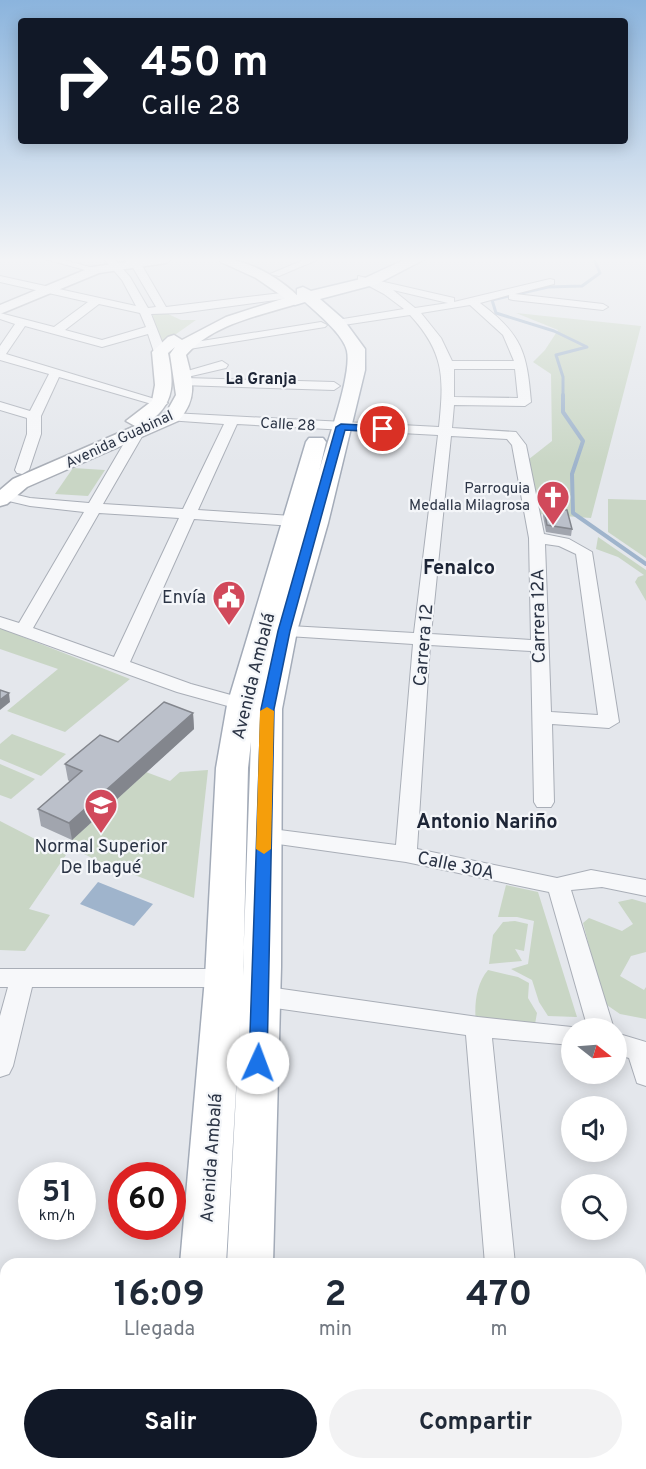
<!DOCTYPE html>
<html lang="es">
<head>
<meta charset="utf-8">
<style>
  :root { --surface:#fff; --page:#f2f2f3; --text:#1f2937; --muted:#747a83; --accent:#111827 }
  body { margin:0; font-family:Overpass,sans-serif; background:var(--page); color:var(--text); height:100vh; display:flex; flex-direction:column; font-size:22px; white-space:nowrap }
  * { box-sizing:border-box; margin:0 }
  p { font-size:20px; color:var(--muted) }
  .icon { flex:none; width:33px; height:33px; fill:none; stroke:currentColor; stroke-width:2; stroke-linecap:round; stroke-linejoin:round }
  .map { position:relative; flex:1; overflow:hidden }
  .side { position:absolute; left:0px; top:1258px; width:646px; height:212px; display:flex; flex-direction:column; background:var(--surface); border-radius:18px 18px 0 0; box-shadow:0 3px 15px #0003 }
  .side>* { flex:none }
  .guide { position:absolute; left:18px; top:18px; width:610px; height:126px; border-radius:6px; box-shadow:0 3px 15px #0003; background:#111827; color:#fff; overflow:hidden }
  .needle { width:39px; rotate:107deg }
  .fabs { position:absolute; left:561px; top:1018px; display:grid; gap:12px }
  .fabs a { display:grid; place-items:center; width:66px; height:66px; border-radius:50%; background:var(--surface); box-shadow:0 3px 15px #0003; font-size:30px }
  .speed { position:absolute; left:18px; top:1162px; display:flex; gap:12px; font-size:30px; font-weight:700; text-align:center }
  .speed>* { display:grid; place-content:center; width:78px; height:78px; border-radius:50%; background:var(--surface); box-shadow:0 3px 15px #0003; line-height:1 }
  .speed small { font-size:15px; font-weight:400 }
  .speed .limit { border:9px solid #d22; background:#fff; color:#111 }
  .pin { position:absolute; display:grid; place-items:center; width:51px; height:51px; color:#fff; margin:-26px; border:3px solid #fff; border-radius:50%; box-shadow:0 2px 6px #0007 }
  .me { position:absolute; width:66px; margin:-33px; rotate:2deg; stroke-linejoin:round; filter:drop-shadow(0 0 4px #0008) }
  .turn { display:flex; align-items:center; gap:21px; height:126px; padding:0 24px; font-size:27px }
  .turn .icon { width:78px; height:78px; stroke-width:2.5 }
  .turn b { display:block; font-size:42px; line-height:51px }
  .eta { display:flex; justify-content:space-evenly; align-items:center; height:102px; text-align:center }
  .eta b { font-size:36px; font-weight:700; line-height:42px }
  .cta { display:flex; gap:12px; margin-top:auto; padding:12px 24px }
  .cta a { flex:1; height:69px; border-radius:36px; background:var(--accent); color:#fff; font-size:24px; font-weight:700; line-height:69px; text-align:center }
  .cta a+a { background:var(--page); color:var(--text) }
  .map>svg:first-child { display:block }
  .green { fill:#c9d6c5 }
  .water { fill:#9fb4cc }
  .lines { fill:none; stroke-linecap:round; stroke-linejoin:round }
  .stream-far1 { stroke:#9fb4cc; stroke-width:3 }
  .stream { stroke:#9fb4cc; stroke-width:4 }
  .minor-casing { stroke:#a9aeb7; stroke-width:2 }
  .tertiary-casing { stroke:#a9aeb7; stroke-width:3 }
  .secondary-casing { stroke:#a9aeb7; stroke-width:3 }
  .primary-casing { stroke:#a3abb8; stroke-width:3 }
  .minor { fill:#f7f8fa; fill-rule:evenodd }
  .tertiary { fill:#f7f8fa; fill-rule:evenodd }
  .secondary { fill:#fff; fill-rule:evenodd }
  .primary { fill:#fff; fill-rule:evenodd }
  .wall { fill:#a1a5ae }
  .shaded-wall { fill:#83868d }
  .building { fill:#bbc0ca; stroke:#83868d; stroke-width:1.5 }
  .route { fill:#1a73e8; stroke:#114b97; stroke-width:1.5 }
  .slow { fill:#f59e0b }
  .labels { text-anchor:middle; stroke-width:4.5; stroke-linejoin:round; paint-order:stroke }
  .far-street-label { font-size:15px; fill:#2b3445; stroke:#f4f6f9 }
  .far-poi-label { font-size:15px; fill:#2b3445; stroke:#f4f6f9; text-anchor:end }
  .far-neighbourhood-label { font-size:16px; font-weight:bold; fill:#1d2536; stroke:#f4f6f9 }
  .poi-label { font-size:18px; fill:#2b3445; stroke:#f4f6f9; text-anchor:end }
  .street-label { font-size:18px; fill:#2b3445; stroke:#f4f6f9 }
  .neighbourhood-label { font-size:20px; font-weight:bold; fill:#1d2536; stroke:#f4f6f9 }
</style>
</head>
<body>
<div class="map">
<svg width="646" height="1469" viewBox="0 0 646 1469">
  <rect width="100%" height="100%" fill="#e4e7ec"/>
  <g class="green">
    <path d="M152 312H164L181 320H196L159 346Z"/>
    <path d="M516 313 641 326 591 518 537 514 524 463 552 441 551 374 533 362 545 350 558 330Z"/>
    <path d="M73 468 105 470 88 496 55 494Z"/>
    <path d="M608 499 646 500V558L608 532Z"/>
    <path d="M598 537 646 570V601L635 582 638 577 644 575 618 557 596 549Z"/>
    <path d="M0 628 130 679 65 732 7 711 58 669 0 649Z"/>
    <path d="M12 734 66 754 41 776 0 759V744Z"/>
    <path d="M0 764 35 779 11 799 0 795Z"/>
    <path d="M208 770 194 898 96 860 66 845 146 772 170 781 180 772Z"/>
    <path d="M0 821 66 855 29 909 50 915 25 951 0 950Z"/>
    <path d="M506 885 538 892 577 1017 548 1016 539 1002 532 980 511 969 528 964 534 921 517 917H498Z"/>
    <path d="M632 899 646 903V952L631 956 620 976 644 990 646 987V1019L620 1014 604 1003 583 923 589 918 622 931 633 924 618 902Z"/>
    <path d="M515 921 528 924 524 951 515 949 522 961 489 964 493 935 503 922Z"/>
    <path d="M488 970 518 977 529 983 528 998 537 1013 535 1024H476C474 1005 476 984 488 970Z"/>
  </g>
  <path class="water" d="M98 882 153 904 134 926 80 904Z"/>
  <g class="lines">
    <path class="stream-far1" d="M563 397V377L556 355 587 347 554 331 496 313 492 300 548 287 582 286 600 273 594 259"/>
    <path class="stream" d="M563 395V412L583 441 572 474 573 513 646 564"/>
    <defs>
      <g id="minor">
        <path d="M45 259H60L101 270 96 273Z"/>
        <path d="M104 259H114L130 277 148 308 156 307 132 266 124 259H135L140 262 166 307 290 292 295 295 290 298 180 313 151 314 166 352 160 356 154 352 148 334 102 347 25 326 6 354 168 403 162 407 59 377 41 416V434L29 470 22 474 17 473 15 470 27 434V418L0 410V402L30 411 49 374 0 360V346L15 324 0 319V313L54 327 88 302 0 282V276L136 306 122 280ZM99 304 140 313 146 327 102 340 65 330Z"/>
        <path d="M306 259H319L279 276 270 274Z"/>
        <path d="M358 276 454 298V302L550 279 554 280V284L515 294 603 304 608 307 603 310 513 300 509 299V295L480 303C522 334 527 353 531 402L525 406 454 405 452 428 516 432 526 445 544 534 569 539 592 552 619 722 609 728 552 724 554 802 551 807H537L534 802 531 651 430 645 417 849 557 878 591 870 646 880V896L602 887 571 890 614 1029H588L549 892 406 862 264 842 256 840 253 835 256 830 264 828 396 845 413 644 272 635 263 630 272 625 414 633 438 435 237 424 198 510 307 517 315 522 307 527 194 519 130 662 191 684 260 703 262 707 260 711 253 713 177 692 0 628V617L19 623 84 512 30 506 0 499V491L30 498 89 503 130 433 137 429 144 433 103 504 183 509 224 424 167 420V414L172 413 439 427C444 378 445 353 410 315L337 326 331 323 337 320 404 309 384 294 358 280ZM393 290 448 303 415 308ZM470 305 503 335 514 361H452L441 338 421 313ZM454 369H515L518 398 454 397ZM451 436 507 439 512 445 529 538 531 640 431 634ZM99 513 179 518 114 657 33 628ZM545 544 559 546 576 554 598 715 551 712Z"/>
        <path d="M321 322 327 325 325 327 183 350 177 347 183 344Z"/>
        <path d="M222 361 228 365 226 368 183 378 177 374Z"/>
        <path d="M185 378 334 382 340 386 334 390 181 385V379Z"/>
        <path d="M0 969H224L233 971 236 978 233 985 224 987H32L13 1066 9 1074 0 1077V1016L8 987H0Z"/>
        <path d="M261 986 478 1017 581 1028 572 1029V1045L492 1038 515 1264H485L466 1035 261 1006 252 1003 249 996 252 989Z"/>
        <path d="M616 1033 646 1042V1086L637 1083 629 1058 616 1054Z"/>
        <path d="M506 1464H540L541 1469H507Z"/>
      </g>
      <path id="tertiary" d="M146 259H172L166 263 99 273 0 314V305L92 267Z"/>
      <path id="secondary" d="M220 259C250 259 283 280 302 300L300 303C263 315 213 323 186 355 193 381 198 399 178 421L27 487 7 504 0 506V490L13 479 135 426 126 421 152 401 155 385 152 352 168 337 174 335 182 340 226 317 285 298 256 278 221 262ZM175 347 170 354 176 395 166 413 154 418C176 400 173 379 168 353Z"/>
      <g id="primary">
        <path d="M406 259H425L377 284 320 299 343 319 365 349V370L328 523 297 631 282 709 281 967 273 1264H227L240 1020 226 1264H180L205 978 216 768 227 705 306 442 309 438H323L326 442 319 472C326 444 352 376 347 351 344 335 317 313 305 302L295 305 287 300 297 295V289L303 287 311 291 365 278ZM251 742 243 967V976L248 768Z"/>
        <path d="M162 1464H214V1469L215 1464H267L268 1469H161Z"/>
      </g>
    </defs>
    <use href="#minor" class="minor-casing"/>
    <use href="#tertiary" class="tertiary-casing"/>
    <use href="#secondary" class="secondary-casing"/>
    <use href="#primary" class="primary-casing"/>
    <use href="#minor" class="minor"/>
    <use href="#tertiary" class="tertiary"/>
    <use href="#secondary" class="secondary"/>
    <use href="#primary" class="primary"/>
  </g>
  <g class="wall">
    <path d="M544 509 572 529 571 536 546 532 543 516Z"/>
    <path d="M193 713 194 729 72 840 41 826 38 809 70 782 68 780 65 764Z"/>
  </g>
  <g class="shaded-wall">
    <path d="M9 693 10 702 0 710V700Z"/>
    <path d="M193 713 194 729 72 840 69 823Z"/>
  </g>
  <g class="building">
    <path d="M544 509 567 510 572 529 547 525Z"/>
    <path d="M0 690 9 693 0 700Z"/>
    <path d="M164 702 193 713 69 823 38 809 82 771 65 764 100 735 118 742Z"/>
  </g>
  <linearGradient id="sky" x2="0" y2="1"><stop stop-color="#8bb4dd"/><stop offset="0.56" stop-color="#f3f4f6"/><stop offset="1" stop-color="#f3f4f6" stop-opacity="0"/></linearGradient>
  <rect width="646" height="464" fill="url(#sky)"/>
  <path class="route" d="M341 424 383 426 387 429 383 432 345 430 290 631 274 709 267 1063 264 1069 258 1071 252 1069 249 1063 261 709 278 631 336 427Z"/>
  <path class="slow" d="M267 707 274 711 271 849 264 854 256 849 260 711Z"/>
  <defs>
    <symbol id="church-pin" viewBox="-11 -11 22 30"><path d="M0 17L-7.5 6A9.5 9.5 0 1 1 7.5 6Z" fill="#d1495b" stroke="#f4f6f9"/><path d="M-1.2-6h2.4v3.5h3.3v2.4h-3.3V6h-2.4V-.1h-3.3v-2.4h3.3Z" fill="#fff"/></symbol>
    <symbol id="civic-pin" viewBox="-11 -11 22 30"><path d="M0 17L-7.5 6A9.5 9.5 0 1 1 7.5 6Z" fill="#d1495b" stroke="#f4f6f9"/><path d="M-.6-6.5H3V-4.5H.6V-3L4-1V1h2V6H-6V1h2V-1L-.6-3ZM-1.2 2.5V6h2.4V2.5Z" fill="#fff"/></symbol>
    <symbol id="university-pin" viewBox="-11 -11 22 30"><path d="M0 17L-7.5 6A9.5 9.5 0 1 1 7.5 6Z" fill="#d1495b" stroke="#f4f6f9"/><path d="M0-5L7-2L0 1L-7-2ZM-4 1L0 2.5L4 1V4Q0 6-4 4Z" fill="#fff"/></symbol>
  </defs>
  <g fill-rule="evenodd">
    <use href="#church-pin" x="534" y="478" width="38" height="52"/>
    <use href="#civic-pin" x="210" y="578" width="38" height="52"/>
    <use href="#university-pin" x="82" y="786" width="38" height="52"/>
  </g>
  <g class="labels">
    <g class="far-street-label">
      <text transform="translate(288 424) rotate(3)" y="5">Calle 28</text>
      <text transform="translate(119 439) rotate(-25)" y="5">Avenida Guabinal</text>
    </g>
    <g class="far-poi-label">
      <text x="530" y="493">Parroquia<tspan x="530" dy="17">Medalla Milagrosa</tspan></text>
    </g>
    <g class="far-neighbourhood-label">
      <text x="261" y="384">La Granja</text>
    </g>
    <g class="poi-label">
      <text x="206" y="603">Envía</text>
      <text x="101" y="852" text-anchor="middle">Normal Superior<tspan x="101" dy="21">De Ibagué</tspan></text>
    </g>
    <g class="street-label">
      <text transform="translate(538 616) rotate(-91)" y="6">Carrera 12A</text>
      <text transform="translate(423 645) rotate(-85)" y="6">Carrera 12</text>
      <text transform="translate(253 676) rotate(-76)" y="6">Avenida Ambalá</text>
      <text transform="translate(456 865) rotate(12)" y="6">Calle 30A</text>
      <text transform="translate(211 1158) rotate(-86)" y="6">Avenida Ambalá</text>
    </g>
    <g class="neighbourhood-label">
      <text x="459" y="574">Fenalco</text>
      <text x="487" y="828">Antonio Nariño</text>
    </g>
  </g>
</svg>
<div class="fabs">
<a><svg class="needle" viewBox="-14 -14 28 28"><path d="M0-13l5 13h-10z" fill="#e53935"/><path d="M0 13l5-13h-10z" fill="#747a83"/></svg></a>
<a><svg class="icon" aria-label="sound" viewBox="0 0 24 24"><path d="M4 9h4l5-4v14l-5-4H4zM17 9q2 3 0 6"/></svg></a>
<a><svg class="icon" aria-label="search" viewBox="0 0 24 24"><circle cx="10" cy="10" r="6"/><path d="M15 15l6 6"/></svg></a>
</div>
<div class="speed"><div>51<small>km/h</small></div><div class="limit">60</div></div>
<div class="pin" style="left:383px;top:429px;background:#d93025"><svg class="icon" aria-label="arrive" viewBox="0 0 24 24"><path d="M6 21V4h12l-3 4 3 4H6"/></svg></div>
<svg class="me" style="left:258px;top:1063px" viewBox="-20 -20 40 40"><circle r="19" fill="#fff"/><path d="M0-13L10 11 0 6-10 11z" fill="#1a73e8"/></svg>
<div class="guide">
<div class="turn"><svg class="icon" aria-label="right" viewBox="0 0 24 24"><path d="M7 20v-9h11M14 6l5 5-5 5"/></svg><div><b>450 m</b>Calle 28</div></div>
</div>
<section class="side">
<div class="eta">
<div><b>16:09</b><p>Llegada</p></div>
<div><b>2</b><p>min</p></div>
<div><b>470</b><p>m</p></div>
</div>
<div class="cta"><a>Salir</a><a>Compartir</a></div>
</section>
</div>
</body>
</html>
